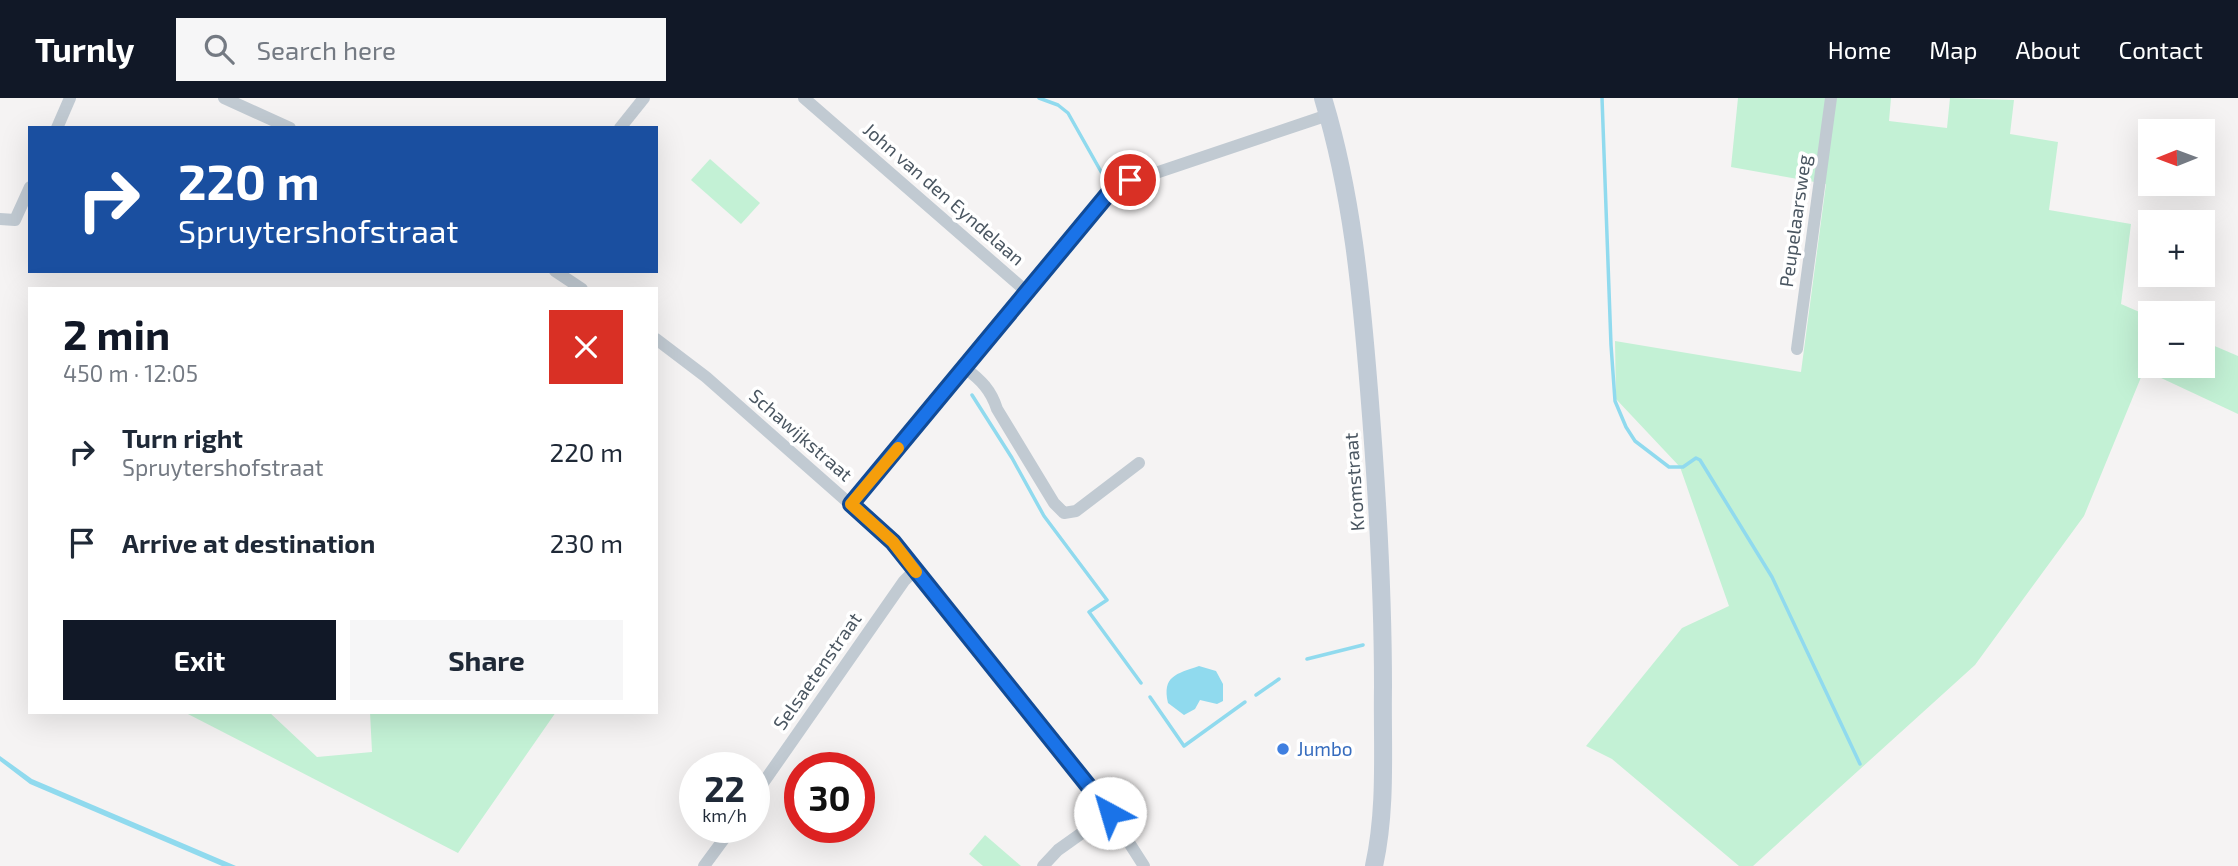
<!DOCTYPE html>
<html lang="en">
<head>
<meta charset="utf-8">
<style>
  :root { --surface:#fff; --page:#f6f6f7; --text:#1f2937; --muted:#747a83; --accent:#111827 }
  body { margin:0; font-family:"Exo 2",sans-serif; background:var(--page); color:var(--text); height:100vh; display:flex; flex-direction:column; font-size:26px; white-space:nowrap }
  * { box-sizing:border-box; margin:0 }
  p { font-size:23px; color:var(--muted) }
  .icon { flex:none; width:38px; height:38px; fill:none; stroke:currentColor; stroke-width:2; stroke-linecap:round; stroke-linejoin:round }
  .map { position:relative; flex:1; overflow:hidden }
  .side { position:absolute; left:28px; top:189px; width:630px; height:427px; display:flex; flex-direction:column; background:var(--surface); border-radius:0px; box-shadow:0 7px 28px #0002 }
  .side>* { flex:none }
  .banner { position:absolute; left:28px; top:28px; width:630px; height:147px; border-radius:0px; box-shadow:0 7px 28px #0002; background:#1a4fa0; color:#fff; overflow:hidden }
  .needle { width:46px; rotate:269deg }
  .buttons { position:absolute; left:2138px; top:21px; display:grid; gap:14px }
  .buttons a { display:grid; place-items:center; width:77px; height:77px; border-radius:0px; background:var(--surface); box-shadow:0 7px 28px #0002; font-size:35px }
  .speed { position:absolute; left:679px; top:654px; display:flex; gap:14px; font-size:35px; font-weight:700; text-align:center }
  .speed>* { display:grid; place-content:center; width:91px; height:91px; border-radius:50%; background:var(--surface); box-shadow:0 7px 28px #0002; line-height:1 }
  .speed small { font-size:18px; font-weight:400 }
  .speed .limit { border:10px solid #d22; background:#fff; color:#111 }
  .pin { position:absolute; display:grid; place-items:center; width:60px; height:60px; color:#fff; margin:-30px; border:4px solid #fff; border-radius:50%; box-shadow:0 2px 7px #0007 }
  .me { position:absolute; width:77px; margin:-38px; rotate:321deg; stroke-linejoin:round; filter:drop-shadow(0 0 5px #0008) }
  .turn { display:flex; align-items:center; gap:24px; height:147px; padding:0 35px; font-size:32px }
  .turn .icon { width:91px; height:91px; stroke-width:2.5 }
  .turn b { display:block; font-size:49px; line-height:60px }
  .round { display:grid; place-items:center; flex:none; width:74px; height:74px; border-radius:0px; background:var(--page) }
  .summary { display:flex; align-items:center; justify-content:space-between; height:119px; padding:0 35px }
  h1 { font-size:42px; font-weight:700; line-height:52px; color:var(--accent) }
  .primary-button { display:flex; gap:14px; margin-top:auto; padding:14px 35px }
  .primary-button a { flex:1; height:80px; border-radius:0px; background:var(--accent); color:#fff; font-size:28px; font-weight:700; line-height:80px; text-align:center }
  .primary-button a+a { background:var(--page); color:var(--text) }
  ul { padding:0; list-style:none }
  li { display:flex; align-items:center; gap:21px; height:91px; padding:0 35px }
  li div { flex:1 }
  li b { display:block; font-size:26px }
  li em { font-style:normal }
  header { display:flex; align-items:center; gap:42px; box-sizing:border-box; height:98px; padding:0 35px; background:var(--accent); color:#fff }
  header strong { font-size:33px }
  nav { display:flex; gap:38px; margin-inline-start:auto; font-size:24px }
  .search { width:490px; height:63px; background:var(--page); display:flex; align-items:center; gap:18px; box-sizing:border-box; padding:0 24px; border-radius:0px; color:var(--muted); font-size:26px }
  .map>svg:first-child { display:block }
  .green { fill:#c3f1d5 }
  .water { fill:#90daee }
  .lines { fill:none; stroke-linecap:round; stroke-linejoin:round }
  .stream { stroke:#90daee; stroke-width:3.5 }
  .street { stroke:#c1cad2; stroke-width:12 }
  .secondary { stroke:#c1cbd6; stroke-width:18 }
  .route-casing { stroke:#114b97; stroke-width:18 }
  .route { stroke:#1a73e8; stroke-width:12 }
  .slow { stroke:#f59e0b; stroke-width:12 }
  .shop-dot { fill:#3f7fe0; stroke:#fff; stroke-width:2.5 }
  .labels { text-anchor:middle; stroke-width:7; stroke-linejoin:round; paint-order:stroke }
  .street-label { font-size:19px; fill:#4a5661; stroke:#fff }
  .shop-label { font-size:19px; fill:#366cbe; stroke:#fff; text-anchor:start }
</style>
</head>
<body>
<header>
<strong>Turnly</strong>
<div class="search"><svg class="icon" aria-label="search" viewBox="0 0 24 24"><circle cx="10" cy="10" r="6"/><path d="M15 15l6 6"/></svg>Search here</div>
<nav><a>Home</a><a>Map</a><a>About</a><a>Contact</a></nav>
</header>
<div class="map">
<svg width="2238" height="768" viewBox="0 0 2238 768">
  <rect width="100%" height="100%" fill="#f5f3f3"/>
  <g class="green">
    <path d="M1738 0H1891L1889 23 1947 30 1950 0 2014 2 2010 36 2058 44 2049 112 2131 126 2121 206 2151 219V268H2203V243L2238 258V316L2144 272 2084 418 1975 567 1753 768H1739L1612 661 1586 648 1682 530 1729 508 1680 369 1616 301 1615 243 1801 274 1826 86 1731 69Z"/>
    <path d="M710 61 760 105 741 126 691 82Z"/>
    <path d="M184 614H269L317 659 372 654 370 614H556L458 755Z"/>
    <path d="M985 737 1021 768H983L969 756Z"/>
  </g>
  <g class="water">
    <path d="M1199 568 1216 573 1223 586V603L1217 606 1200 602 1195 611 1184 617 1168 605C1162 578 1176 576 1199 568Z"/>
    <path d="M0 658 32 681 236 768H222L30 686 0 663Z"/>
  </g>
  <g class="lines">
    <g class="stream">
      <path d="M1039 0 1058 7 1068 15 1108 86"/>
      <path d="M1602 0 1611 247 1615 303 1626 329 1635 343 1669 369H1683L1696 360 1700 362 1772 479 1860 666"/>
      <path d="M972 297 1012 360 1044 418 1107 502 1089 514 1141 585"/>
      <path d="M1307 561 1363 547"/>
      <path d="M1256 597 1279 581"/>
      <path d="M1150 599 1184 648 1245 604"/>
    </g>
    <g class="street">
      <path d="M224 0 290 30"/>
      <path d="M804 0 1027 194"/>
      <path d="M57 30 70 0"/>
      <path d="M620 30 644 0"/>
      <path d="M0 121 15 122 30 89"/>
      <path d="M555 173 582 191"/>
      <path d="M656 241 706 279 893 444 1110 715 1144 768"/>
      <path d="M1797 251 1831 0"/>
      <path d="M965 270C981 282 991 292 997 311L1054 405 1064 415 1076 413 1139 365"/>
      <path d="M851 406 1114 89 1328 17"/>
      <path d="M754 698 904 483 915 472"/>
      <path d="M704 768 732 730"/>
      <path d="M1043 768 1058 752 1110 715"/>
    </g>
    <path class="secondary" d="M1323 0C1352 95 1361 193 1369 292 1377 391 1383 490 1383 589 1382 648 1387 709 1374 768"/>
  </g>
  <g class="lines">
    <defs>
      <path id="route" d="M1110 715 893 444 851 406 1108 96 1114 89 1130 82"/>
    </defs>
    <use href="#route" class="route-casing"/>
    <use href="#route" class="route"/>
    <path class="slow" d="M898 350 851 406 893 444 916 474"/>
  </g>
  <circle class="shop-dot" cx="1283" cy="651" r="7"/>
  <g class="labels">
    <g class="street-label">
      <text transform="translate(944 96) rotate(41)" y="7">John van den Eyndelaan</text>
      <text transform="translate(1795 123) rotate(-82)" y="7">Peupelaarsweg</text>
      <text transform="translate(801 337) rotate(41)" y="7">Schawijkstraat</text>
      <text transform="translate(1354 384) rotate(-94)" y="7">Kromstraat</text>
      <text transform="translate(817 573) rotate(-55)" y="7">Selsaetenstraat</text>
    </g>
    <g class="shop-label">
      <text x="1297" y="658">Jumbo</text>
    </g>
  </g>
</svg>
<div class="buttons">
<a><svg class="needle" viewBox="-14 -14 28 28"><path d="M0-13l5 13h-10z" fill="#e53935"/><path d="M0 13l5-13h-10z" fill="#747a83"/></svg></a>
<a>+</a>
<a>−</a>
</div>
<div class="speed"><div>22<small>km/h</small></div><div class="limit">30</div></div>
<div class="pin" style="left:1130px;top:82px;background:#d93025"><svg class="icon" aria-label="arrive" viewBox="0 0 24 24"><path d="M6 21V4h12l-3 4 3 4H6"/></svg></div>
<svg class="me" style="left:1110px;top:715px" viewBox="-20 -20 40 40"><circle r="19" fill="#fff"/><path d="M0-13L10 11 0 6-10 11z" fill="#1a73e8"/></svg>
<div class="banner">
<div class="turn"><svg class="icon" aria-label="right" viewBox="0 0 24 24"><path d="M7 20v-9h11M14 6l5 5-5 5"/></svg><div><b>220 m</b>Spruytershofstraat</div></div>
</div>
<section class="side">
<div class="summary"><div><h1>2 min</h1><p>450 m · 12:05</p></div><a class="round" style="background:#d93025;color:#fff"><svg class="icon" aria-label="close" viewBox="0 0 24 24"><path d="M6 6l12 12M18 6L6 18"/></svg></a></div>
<ul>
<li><svg class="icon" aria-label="right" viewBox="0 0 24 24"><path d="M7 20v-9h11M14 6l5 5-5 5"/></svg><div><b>Turn right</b><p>Spruytershofstraat</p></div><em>220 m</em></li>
<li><svg class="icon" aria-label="arrive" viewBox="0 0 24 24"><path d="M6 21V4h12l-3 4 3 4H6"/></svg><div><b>Arrive at destination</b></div><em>230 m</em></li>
</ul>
<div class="primary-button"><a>Exit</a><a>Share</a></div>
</section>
</div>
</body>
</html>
